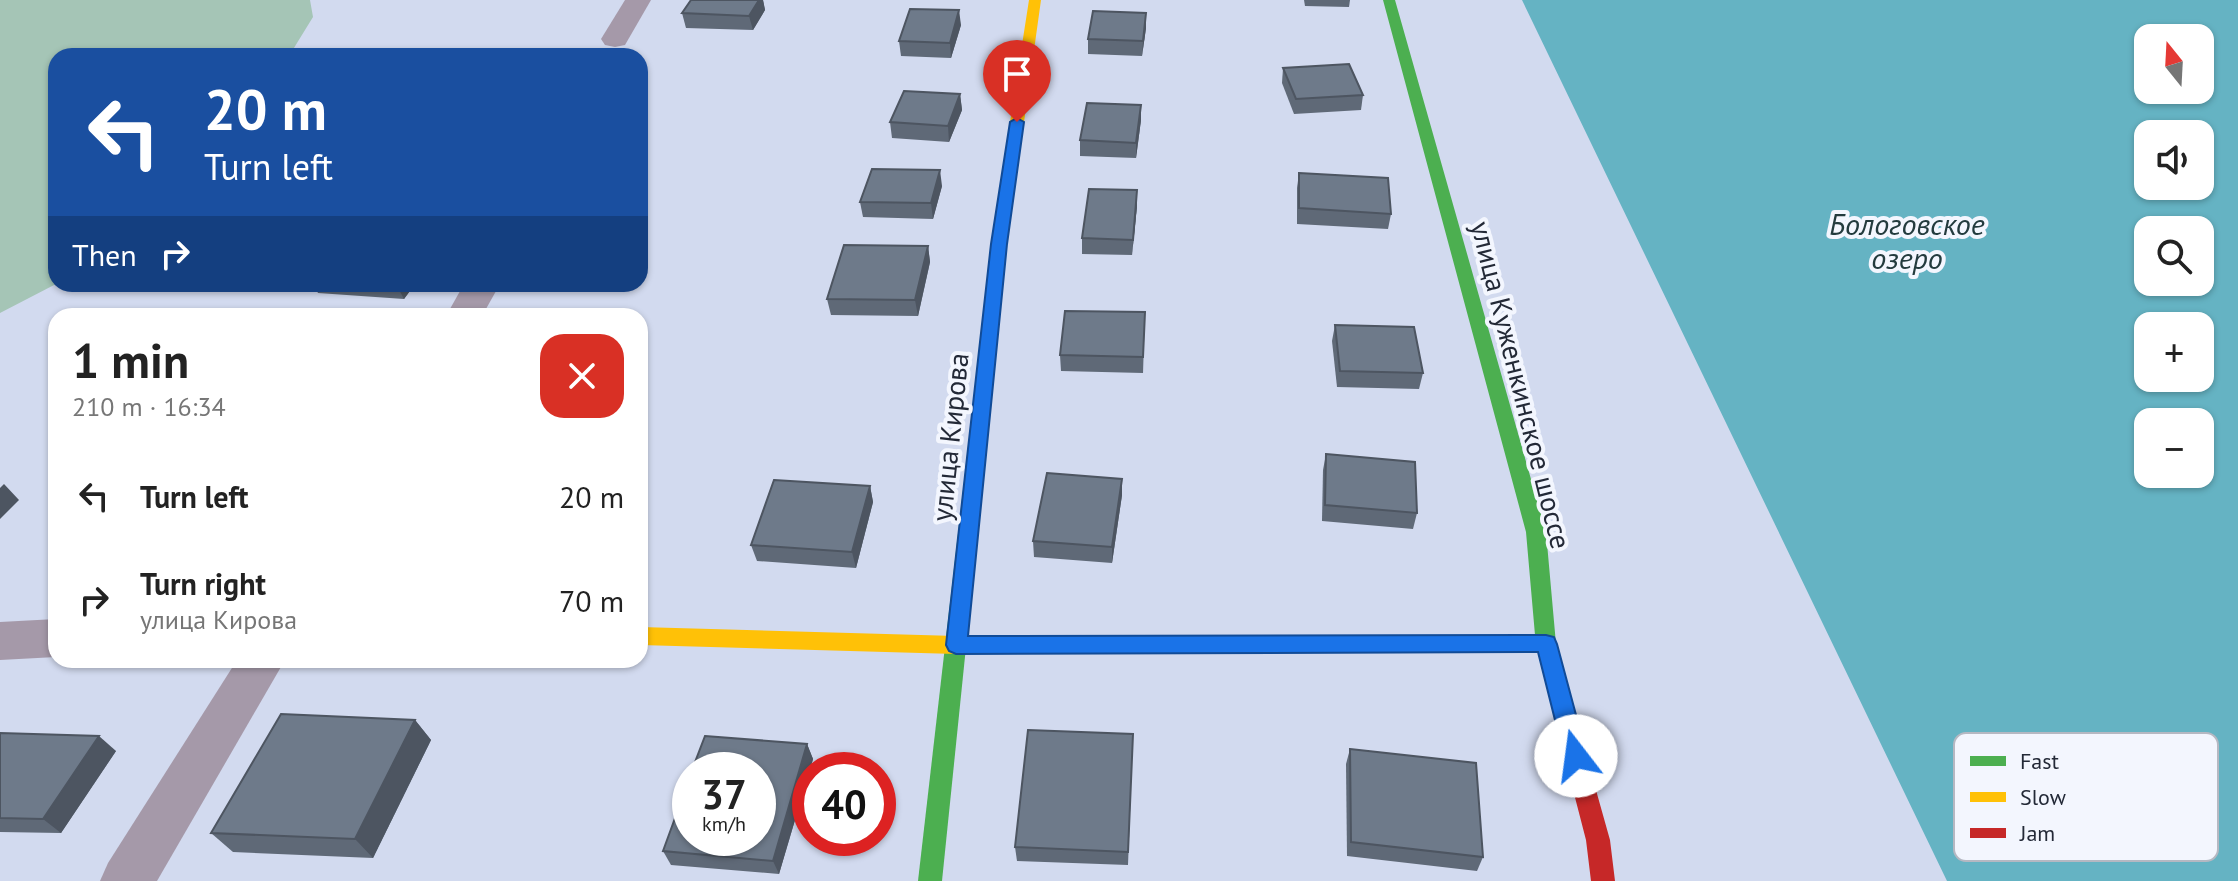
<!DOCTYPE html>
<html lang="en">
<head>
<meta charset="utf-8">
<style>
  :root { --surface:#fff; --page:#f6f6f6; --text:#222; --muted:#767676 }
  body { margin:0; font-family:"PT Sans",sans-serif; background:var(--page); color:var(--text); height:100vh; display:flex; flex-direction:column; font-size:30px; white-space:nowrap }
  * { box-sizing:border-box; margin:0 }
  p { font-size:26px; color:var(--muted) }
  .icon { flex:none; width:44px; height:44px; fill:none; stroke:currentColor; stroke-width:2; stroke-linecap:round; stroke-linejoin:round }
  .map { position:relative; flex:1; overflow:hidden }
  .details { position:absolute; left:48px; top:308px; width:600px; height:360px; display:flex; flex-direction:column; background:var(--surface); border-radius:24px; box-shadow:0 2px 6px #0004 }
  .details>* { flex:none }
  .guide { position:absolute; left:48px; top:48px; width:600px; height:244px; border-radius:24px; box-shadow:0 2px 6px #0004; background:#1a4fa0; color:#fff; overflow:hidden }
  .needle { width:52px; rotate:342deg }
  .controls { position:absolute; left:2134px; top:24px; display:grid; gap:16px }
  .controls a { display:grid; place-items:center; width:80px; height:80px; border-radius:16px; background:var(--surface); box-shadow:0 2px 6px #0004; font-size:40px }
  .speed { position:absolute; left:672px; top:752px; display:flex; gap:16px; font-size:40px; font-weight:700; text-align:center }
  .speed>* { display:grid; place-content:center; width:104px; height:104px; border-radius:50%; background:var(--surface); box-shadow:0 2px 6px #0004; line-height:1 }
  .speed small { font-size:20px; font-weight:400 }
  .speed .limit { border:12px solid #d22; background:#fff; color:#111 }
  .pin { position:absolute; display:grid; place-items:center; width:68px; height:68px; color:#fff; margin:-82px -34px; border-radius:50% 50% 50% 0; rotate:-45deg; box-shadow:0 0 8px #0007 }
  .pin .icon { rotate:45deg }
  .me { position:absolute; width:88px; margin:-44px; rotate:345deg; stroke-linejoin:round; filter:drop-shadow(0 0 6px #0008) }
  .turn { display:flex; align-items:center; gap:28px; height:168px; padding:0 24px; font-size:36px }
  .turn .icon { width:104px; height:104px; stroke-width:2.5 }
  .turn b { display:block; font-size:56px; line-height:68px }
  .then { display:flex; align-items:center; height:76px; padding:0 24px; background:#0003; gap:16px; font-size:30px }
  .round { display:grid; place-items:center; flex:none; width:84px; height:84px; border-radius:24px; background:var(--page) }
  .head { display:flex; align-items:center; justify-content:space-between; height:136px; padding:0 24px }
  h1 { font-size:48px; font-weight:700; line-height:60px }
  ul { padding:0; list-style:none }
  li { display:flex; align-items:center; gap:24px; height:104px; padding:0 24px }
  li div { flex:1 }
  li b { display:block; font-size:30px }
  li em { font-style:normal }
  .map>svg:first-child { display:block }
  .green { fill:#a5c5b6 }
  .water { fill:#65b3c3; fill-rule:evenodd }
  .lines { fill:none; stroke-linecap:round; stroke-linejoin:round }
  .street { fill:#a599a9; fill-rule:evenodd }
  .fast { fill:#4caf50; fill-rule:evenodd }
  .slow { fill:#ffc107; fill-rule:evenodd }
  .jam { fill:#c62828; fill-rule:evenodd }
  .wall { fill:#5f6977 }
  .shaded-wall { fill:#4d5561 }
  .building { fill:#6e7a8a; stroke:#4d5561; stroke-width:2 }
  .route { fill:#1a73e8; stroke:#114b97; stroke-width:2 }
  .labels { text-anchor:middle; stroke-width:8; stroke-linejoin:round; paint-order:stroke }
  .street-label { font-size:28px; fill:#232937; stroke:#f3f6fe }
  .water-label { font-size:30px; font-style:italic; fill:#233b3e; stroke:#f3f6fe }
  .key { fill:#f3f6fe; stroke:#b5b8c2; stroke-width:2 }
  .key-label { font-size:22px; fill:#232937 }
</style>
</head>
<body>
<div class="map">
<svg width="2238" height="881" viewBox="0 0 2238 881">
  <rect width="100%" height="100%" fill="#d2daef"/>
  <path class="green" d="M0 0H310L313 17 289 56H56V284L0 313Z"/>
  <path class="water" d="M1522 0H2238V881H1947ZM2148 38H2200V90H2148ZM2148 134H2200V186H2148ZM2200 230V282H2148V230ZM2148 326H2200V378H2148ZM2148 422H2200V474H2148Z"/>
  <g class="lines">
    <g class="street">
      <path d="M625 0H651L625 45 615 47 605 45 601 39Z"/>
      <path d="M464 284H500L482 316H446Z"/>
      <path d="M56 619V657L0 660V622Z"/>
      <path d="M237 660H285L157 881H100L108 863Z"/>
    </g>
    <g class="fast">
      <path d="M1383 0H1395L1546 532 1556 644 1585 751 1582 758 1574 761 1566 758 1563 751 1538 653H1283L1276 650 1273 644 1276 638 1283 635H1535L1526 532Z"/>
      <path d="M982 397 991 403 942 881H918L973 403Z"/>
    </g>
    <g class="slow">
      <path d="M1029 0H1041L1007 244 991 403 982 409 973 403 991 244Z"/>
      <path d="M640 627 956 636 1283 635 1290 638 1293 644 1290 650 1283 653 956 654 640 645Z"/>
    </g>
    <path class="jam" d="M1574 741 1582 744 1585 751 1610 840 1615 881H1591L1586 840 1563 751 1566 744Z"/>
  </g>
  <g class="wall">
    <path d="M691 0H763L765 10 753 30 686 28 682 13Z"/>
    <path d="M1304 0H1350L1349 7 1305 6Z"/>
    <path d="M961 25 951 58 901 56 899 41Z"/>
    <path d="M1146 28 1142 56 1088 54V39Z"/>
    <path d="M1283 68 1363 95 1361 110 1294 114 1282 83Z"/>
    <path d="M960 94 962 110 949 142 892 138 890 122Z"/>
    <path d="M1141 120 1136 158 1080 156V140Z"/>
    <path d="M1299 173 1391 214 1388 229 1297 224V188Z"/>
    <path d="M942 186 933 219 863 217 860 202Z"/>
    <path d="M1137 206 1132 255 1082 254V238Z"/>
    <path d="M928 246 930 262 918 316 831 315 827 299Z"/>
    <path d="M313 284H415L404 299 318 293Z"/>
    <path d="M1145 312 1143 373 1061 371 1060 355Z"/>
    <path d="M1335 325 1423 373 1419 389 1337 387 1332 341Z"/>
    <path d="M1326 454 1417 513 1413 529 1322 521 1323 470Z"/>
    <path d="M1122 479V495L1112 563 1034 557 1033 541Z"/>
    <path d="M870 486 873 502 856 568 757 561 751 545Z"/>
    <path d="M415 720 431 740 373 858 233 852 211 833Z"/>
    <path d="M0 733 116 751 61 833 0 832Z"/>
    <path d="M1133 734 1128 865 1017 861 1015 847Z"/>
    <path d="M807 744 813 759 779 874 671 865 663 851Z"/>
    <path d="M1350 749 1483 857 1477 871 1347 856 1346 764Z"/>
  </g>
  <g class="shaded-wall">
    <path d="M759 0H763L765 10 753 30 749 16Z"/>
    <path d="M959 10 961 25 951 58 950 43Z"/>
    <path d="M1146 13V28L1142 56 1143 41Z"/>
    <path d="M960 94 962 110 949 142 948 126Z"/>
    <path d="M1141 105V120L1136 158V143Z"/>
    <path d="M940 170 942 186 933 219 931 203Z"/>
    <path d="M1137 190V206L1132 255 1133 240Z"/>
    <path d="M640 200 644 211 640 219Z"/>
    <path d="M928 246 930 262 918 316 915 300Z"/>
    <path d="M396 284H415L404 299Z"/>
    <path d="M1122 479V495L1112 563V547Z"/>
    <path d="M4 484 19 500 0 519V488Z"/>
    <path d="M870 486 873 502 856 568 852 552Z"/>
    <path d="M415 720 431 740 373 858 355 839Z"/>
    <path d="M99 736 116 751 61 833 43 819Z"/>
    <path d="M807 744 813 759 779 874 773 861Z"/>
  </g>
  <g class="building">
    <path d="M691 0H759L749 16 682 13Z"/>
    <path d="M910 9 959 10 950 43 899 41Z"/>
    <path d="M1093 11 1146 13 1143 41 1088 39Z"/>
    <path d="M1349 64 1363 95 1296 99 1283 68Z"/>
    <path d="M904 91 960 94 948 126 890 122Z"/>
    <path d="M1087 103 1141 105 1136 143 1080 140Z"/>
    <path d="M872 169 940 170 931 203 860 202Z"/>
    <path d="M1299 173 1388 178 1391 214 1299 208Z"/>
    <path d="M1089 189 1137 190 1133 240 1082 238Z"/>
    <path d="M844 245 928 246 915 300 827 299Z"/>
    <path d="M1065 311 1145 312 1143 357 1060 355Z"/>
    <path d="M1335 325 1414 327 1423 373 1340 371Z"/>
    <path d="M1326 454 1415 462 1417 513 1325 505Z"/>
    <path d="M1047 473 1122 479 1112 547 1033 541Z"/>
    <path d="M774 480 870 486 852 552 751 545Z"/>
    <path d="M281 714 415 720 355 839 211 833Z"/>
    <path d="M1028 730 1133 734 1128 852 1015 847Z"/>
    <path d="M0 733 99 736 43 819 0 818Z"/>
    <path d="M705 736 807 744 773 861 663 851 690 777V838H758V770H692Z"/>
    <path d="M1350 749 1476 763 1483 857 1351 842Z"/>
  </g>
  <path class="route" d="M1017 118 1024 122 1007 244 968 636 1546 635 1554 637 1557 644 1587 756 1584 763 1576 766 1568 763 1564 756 1538 652 956 654 949 651 946 645 991 244 1010 122Z"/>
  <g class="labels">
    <g class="street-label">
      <text transform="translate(1521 385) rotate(76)" y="10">улица Куженкинское шоссе</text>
      <text transform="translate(950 437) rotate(-84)" y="10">улица Кирова</text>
    </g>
    <g class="water-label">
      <text x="1907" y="235">Бологовское<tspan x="1907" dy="34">озеро</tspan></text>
    </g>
  </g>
  <rect x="1954" y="733" width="264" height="128" rx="12" class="key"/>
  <rect x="1970" y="756" width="36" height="10" fill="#4caf50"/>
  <rect x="1970" y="792" width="36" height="10" fill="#ffc107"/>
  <rect x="1970" y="828" width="36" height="10" fill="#c62828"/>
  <g class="key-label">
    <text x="2020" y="769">Fast</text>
    <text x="2020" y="805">Slow</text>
    <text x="2020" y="841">Jam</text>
  </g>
</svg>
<div class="controls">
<a><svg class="needle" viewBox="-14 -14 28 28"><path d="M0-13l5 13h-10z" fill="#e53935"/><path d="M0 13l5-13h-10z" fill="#767676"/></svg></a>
<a><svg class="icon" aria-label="sound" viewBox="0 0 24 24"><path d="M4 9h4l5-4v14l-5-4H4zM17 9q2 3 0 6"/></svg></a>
<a><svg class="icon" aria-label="search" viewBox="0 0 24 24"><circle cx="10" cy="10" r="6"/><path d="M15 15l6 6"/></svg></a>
<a>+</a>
<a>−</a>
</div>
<div class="speed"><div>37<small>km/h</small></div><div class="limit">40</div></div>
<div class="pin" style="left:1017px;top:122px;background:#d93025"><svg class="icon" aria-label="arrive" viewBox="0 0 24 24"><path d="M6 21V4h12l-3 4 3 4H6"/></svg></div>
<svg class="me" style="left:1576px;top:756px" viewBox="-20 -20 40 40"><circle r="19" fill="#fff"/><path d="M0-13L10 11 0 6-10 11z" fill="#1a73e8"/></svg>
<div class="guide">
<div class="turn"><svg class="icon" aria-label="left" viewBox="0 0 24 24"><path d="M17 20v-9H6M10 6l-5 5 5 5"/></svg><div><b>20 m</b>Turn left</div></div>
<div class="then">Then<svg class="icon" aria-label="right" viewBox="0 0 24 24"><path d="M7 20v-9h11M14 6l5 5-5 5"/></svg></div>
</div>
<section class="details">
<div class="head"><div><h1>1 min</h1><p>210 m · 16:34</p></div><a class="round" style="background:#d93025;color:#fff"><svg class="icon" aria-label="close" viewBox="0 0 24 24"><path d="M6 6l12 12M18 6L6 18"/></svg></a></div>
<ul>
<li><svg class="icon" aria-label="left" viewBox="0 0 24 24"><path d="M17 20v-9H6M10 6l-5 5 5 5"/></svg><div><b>Turn left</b></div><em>20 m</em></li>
<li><svg class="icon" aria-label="right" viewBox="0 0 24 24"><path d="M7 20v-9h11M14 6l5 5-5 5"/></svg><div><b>Turn right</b><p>улица Кирова</p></div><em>70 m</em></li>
</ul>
</section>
</div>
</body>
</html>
